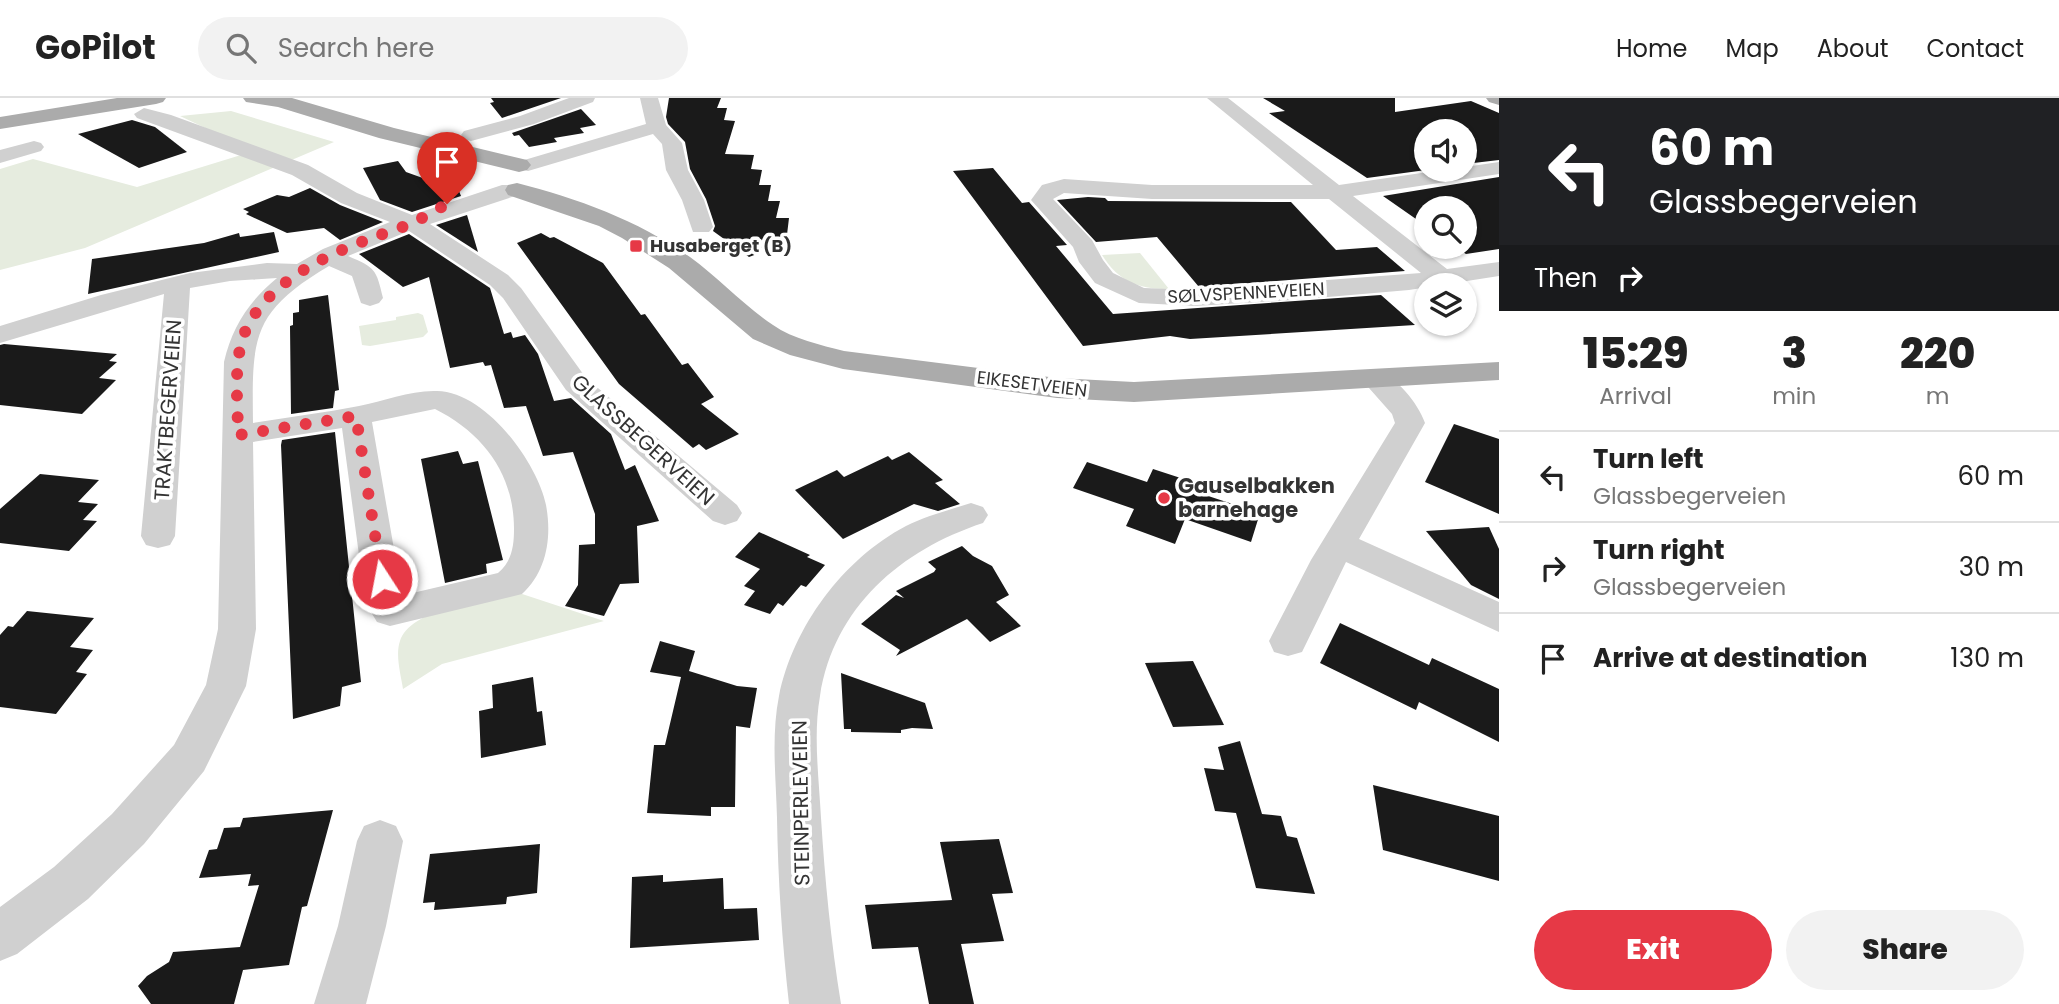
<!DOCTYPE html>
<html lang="en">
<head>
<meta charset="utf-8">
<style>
  :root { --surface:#fff; --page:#f2f2f2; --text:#222; --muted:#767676; --line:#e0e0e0; --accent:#e63946 }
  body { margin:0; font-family:Poppins,sans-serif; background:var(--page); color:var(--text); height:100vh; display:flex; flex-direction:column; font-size:26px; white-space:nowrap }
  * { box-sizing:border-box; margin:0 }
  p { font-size:23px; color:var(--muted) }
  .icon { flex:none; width:38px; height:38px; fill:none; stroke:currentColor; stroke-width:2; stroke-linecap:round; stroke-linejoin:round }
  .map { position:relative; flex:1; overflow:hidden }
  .details { display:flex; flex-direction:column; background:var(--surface); width:560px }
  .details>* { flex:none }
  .top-card { background:#202124; color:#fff; overflow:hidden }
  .fabs { position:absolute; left:1414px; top:21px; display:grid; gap:14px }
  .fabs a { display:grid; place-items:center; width:63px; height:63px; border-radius:50%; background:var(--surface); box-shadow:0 2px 5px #0004; font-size:35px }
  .pin { position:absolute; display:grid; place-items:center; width:60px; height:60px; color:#fff; margin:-72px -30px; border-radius:50% 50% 50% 0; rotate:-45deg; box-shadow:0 0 7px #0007 }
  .pin .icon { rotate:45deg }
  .me { position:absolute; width:77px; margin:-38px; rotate:349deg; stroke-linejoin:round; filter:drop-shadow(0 0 5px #0008) }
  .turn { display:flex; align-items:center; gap:24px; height:147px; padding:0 35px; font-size:32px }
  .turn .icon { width:91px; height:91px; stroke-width:2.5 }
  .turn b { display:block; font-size:49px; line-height:60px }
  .then { display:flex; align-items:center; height:66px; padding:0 35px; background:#0003; gap:14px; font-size:26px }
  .eta { display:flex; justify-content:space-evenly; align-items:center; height:119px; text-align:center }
  .eta b { font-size:42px; font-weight:800; line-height:49px }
  .button { display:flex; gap:14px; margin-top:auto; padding:14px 35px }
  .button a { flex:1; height:80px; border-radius:42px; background:var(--accent); color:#fff; font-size:28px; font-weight:800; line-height:80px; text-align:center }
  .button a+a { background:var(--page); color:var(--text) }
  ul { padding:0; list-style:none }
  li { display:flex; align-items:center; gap:21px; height:91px; padding:0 35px; border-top:2px solid var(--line) }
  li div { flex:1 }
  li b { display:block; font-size:26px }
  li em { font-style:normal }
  header { display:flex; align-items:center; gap:42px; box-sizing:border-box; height:98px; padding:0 35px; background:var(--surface); border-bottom:2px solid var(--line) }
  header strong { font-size:33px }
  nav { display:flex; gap:38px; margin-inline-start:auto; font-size:24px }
  .search { width:490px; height:63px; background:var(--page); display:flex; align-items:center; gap:18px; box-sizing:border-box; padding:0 24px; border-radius:38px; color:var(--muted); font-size:26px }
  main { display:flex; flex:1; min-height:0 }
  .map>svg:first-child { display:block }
  .green { fill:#e6ecdf }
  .building { fill:#1a1a1a }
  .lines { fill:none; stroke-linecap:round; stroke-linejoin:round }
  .minor { fill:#d0d0d0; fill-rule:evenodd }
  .major { fill:#ababab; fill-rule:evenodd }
  .route { stroke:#e63946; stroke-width:12; stroke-dasharray:0 21.6 }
  .poi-dot { fill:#e63946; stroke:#fff; stroke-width:2.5 }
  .labels { text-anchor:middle; stroke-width:7; stroke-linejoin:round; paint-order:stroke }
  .far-poi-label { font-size:18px; font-weight:bold; fill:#333; stroke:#fff; text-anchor:start }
  .far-street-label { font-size:18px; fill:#333; stroke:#fff }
  .street-label { font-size:21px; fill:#333; stroke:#fff }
  .poi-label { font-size:21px; font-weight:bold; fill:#333; stroke:#fff; text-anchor:start }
</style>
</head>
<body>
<header>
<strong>GoPilot</strong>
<div class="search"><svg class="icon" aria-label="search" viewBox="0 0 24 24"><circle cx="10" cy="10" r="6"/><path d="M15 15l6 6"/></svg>Search here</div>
<nav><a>Home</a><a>Map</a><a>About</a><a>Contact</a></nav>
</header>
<main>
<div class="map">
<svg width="1499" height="906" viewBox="0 0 1499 906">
  <rect width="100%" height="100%" fill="#fff"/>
  <g class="green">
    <path d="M231 13 334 44 85 150 0 172V71L33 61 137 89 254 53 180 18Z"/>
    <path d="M1140 155 1169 191C1138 191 1119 184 1102 157Z"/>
    <path d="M418 215 423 217 428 234 423 239 370 248 362 247 359 228 396 222V219Z"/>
    <path d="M510 492 604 523 442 566 403 591C401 577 395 557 400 543 410 512 481 501 510 492Z"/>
  </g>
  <g class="building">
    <path d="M491 0H561L502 20 490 5 494 4Z"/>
    <path d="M669 0H721L717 10H727L724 22 735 23 725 56 754 57 751 71 762 72 759 87H771L768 103H780L776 120H789L786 145 749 159 713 133 715 128 706 101 690 71 685 44 668 26 666 19Z"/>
    <path d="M1263 0H1395V14L1471 3 1499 15V62L1465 66V33H1426V72L1367 80 1269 15 1285 13Z"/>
    <path d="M581 11 596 27 580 30 584 35 554 40 557 44 529 49 519 37 514 38 512 35Z"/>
    <path d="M132 22 155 29 187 54 139 70 78 36Z"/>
    <path d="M398 63 406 74 459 93 461 98 412 114 380 102 363 70Z"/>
    <path d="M993 70 1022 105 1029 104 1067 147 1056 148 1113 216 1381 197 1415 227 1190 241 1170 238 1083 248 953 73Z"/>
    <path d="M1499 79V151L1466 156 1455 149H1465V110H1426V128L1383 98Z"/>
    <path d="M310 90 340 107 383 124 340 142 324 130 287 135 246 116 249 114 243 111 277 97 289 99Z"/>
    <path d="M1088 99 1105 100 1108 103 1291 104 1336 152 1377 149 1405 173 1199 189 1157 139 1096 144 1057 102Z"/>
    <path d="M467 117 478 154 436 127Z"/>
    <path d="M274 134 279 154 88 196 92 161 204 145 239 135 240 139Z"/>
    <path d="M541 135 550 140 554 139 603 165 641 217 645 216 682 267 688 265 714 299 701 306 739 336 706 352 699 346 693 350 619 286 517 145Z"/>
    <path d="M409 136 490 190 504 236 511 234 513 240 525 237 538 256 554 303 571 300 611 336 625 372 635 367 659 423 637 428 639 485 620 486 604 518 565 508 578 487 579 447 595 446V416L573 354 543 358 526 308 504 310 491 267 485 268 483 264 450 270 429 179 403 189 359 156Z"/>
    <path d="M328 197 339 292 335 293 333 310 291 316 290 228 293 227V215L299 214V202Z"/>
    <path d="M4 246 117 256 109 263 117 264 99 280 116 282 82 316 0 307V247Z"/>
    <path d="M1454 326 1499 341V416L1425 384Z"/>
    <path d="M335 334 361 584 342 589 340 608 293 621 281 347 282 342Z"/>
    <path d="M458 353 463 366 478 363 503 462 486 466 487 475 445 485 421 361Z"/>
    <path d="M909 354 943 382 935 385 960 406 938 413 914 406 843 441 795 392 837 372 844 379 888 358 892 362Z"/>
    <path d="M1087 364 1147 384 1153 371 1199 386 1196 394 1260 415 1251 444 1185 421 1175 446 1126 428 1134 411 1073 390Z"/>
    <path d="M40 376 99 382 78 404 98 406 83 422 97 423 69 453 0 445V411Z"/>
    <path d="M1489 429 1499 451V501L1471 487 1426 433Z"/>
    <path d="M759 434 810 457 807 459 825 467 806 489 801 487 783 508 778 505 770 516 744 507 755 493 744 488 760 471 735 459Z"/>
    <path d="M962 448 973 458 992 468 1009 497 996 504 1021 528 990 544 967 521 896 558 900 552 861 526 896 497 904 500 896 493 934 474 936 471 928 464Z"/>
    <path d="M27 513 94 520 70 549 93 552 76 574 87 576 56 616 0 609V537L8 528 13 529Z"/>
    <path d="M1340 525 1429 567 1432 560 1499 591V644L1419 604 1416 612 1320 565Z"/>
    <path d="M660 543 695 553 689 573 737 588 757 590 750 630 736 628 735 709H711V718L647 715 654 647H665L681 579 650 574Z"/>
    <path d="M1193 563 1224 627 1173 629 1145 565Z"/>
    <path d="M841 575 925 605 933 631 912 630 901 632V635L851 634V631H844Z"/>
    <path d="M533 579 537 614 542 613 546 647 481 660 479 613 493 610 492 587Z"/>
    <path d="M1240 643 1262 716 1281 718 1287 738 1297 740 1315 796 1256 790 1236 715 1215 713 1204 670 1224 672 1218 649Z"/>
    <path d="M1373 687 1499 718V783L1383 752Z"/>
    <path d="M333 712 307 808 302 809 289 867 243 872 234 906H151L138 888 147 878 169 864 173 854 240 849 259 787 248 788 251 776 199 780 209 752 217 751 224 730 240 729 243 720Z"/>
    <path d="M999 741 1013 795 992 796 1004 843 961 846 974 906H929L918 849 872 851 865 807 952 802 940 744Z"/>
    <path d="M540 746 537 795 507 799 506 806 434 812 435 804 423 805 430 756Z"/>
    <path d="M663 777V784L723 780 724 811 757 810 759 842 630 850 632 779Z"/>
  </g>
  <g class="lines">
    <g class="minor">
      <path d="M569 0H595L593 4 534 26 471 43 464 41 461 37 464 33 520 18Z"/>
      <path d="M640 0H658L666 27 682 45 688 72 704 102 713 129 709 134H693L682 102 666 72 662 46 653 36 528 73 521 71 517 67 521 63 646 26Z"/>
      <path d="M1207 0H1228L1339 87 1442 72H1465V69L1499 64V76L1353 98 1447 171 1499 164V178L1409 192 1293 202 1195 208 1139 205 1095 185 1079 164 1073 149 1031 102 1042 87 1064 81 1152 87H1313ZM1064 95 1152 101H1329L1421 175 1195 192 1144 190 1113 175 1103 162 1092 142 1053 101Z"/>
      <path d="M144 10 171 17 308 67 357 95 412 117 502 87H518L521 92 518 97 430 126 508 177 521 190 586 280 737 407 742 415 737 423 725 427 713 423 566 292 503 200 490 187 409 133 348 158C376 170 376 171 383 200L379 205 370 208 361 205 352 178 329 168C251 214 252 240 253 325 288 319 324 315 359 308 384 303 411 292 437 293 486 294 537 364 546 407 552 439 547 473 522 496L390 528 377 524 371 514 359 457 342 330 253 344 256 531 246 588 204 673 144 746 88 801 17 856 0 863V809L54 769 112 716 174 647 206 587 218 531 224 264C232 229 249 203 277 180L230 183 190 190 175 438 170 447 158 450 146 447 141 438 164 196 0 245V228L101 197 190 175 267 165 297 166 323 151 390 124 341 105 292 77 137 20 134 16ZM435 311C483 335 514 376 514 431 514 448 512 463 498 475L404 497 395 457 372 324Z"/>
      <path d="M34 43 41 45 44 49 41 53 0 65V52Z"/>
      <path d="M1375 272C1396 278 1418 305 1425 325L1359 441 1499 504V534L1346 464 1302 554 1288 558 1274 554 1269 543 1311 462 1395 325 1392 316 1361 281 1365 275Z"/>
      <path d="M971 405 983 409 988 417 983 425C901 452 834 509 820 598 813 638 819 680 821 720 825 783 831 844 841 906H789C782 844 778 782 777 720 776 680 771 638 779 598 793 529 843 461 906 428 926 418 949 412 971 405Z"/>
      <path d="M380 722 396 728 403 743 386 828 366 906H314L338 828 357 743 364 728Z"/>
    </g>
    <g class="major">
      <path d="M117 0H166L163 4 156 6 0 31V19Z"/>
      <path d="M243 0H292L394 30 527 62 531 67 527 72 519 74 379 40 278 9 246 4Z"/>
      <path d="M1486 0H1499V7L1489 4Z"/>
      <path d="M517 85C577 100 639 123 690 159 719 180 743 207 773 227 793 241 821 247 844 253L1057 280 1134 284 1499 264V282L1134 304 1057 300 843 271 790 257 753 241 669 170 622 140 599 128 508 97 505 92 508 87Z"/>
    </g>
  </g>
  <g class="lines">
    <path class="route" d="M382 481 356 318 238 337C238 308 234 275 241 246 255 191 321 159 369 141 384 135 400 131 414 124 425 119 436 112 447 106"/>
  </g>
  <g class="poi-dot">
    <rect x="629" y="141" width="14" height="14" rx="3.5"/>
    <circle cx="1164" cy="400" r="7"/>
  </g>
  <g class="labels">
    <g class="far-poi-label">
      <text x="650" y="154">Husaberget (B)</text>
    </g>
    <g class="far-street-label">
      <text transform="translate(1246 195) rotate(-3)" y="6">SØLVSPENNEVEIEN</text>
      <text transform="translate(1032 286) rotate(7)" y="6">EIKESETVEIEN</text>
    </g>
    <g class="street-label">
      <text transform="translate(168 312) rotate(-86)" y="7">TRAKTBEGERVEIEN</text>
      <text transform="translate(643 342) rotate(42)" y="7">GLASSBEGERVEIEN</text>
      <text transform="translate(801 705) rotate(-91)" y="7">STEINPERLEVEIEN</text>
    </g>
    <g class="poi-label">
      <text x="1178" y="395">Gauselbakken<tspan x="1178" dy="24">barnehage</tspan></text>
    </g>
  </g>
</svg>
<div class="fabs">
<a><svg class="icon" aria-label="sound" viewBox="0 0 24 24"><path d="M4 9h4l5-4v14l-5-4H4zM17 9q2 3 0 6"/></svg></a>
<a><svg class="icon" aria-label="search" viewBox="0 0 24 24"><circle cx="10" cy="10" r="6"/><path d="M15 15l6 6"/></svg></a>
<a><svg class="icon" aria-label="layers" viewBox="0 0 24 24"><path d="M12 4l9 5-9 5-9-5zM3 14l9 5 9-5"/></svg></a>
</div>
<div class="pin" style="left:447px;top:106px;background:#d93025"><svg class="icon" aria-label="arrive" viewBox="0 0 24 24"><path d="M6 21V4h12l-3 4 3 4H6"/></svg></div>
<svg class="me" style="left:382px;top:481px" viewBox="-20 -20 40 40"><circle r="17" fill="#e63946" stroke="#fff" stroke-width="3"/><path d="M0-11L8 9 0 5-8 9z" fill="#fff"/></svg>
</div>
<section class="details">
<div class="top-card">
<div class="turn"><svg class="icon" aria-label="left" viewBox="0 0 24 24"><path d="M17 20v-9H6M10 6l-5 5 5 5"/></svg><div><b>60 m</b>Glassbegerveien</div></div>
<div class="then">Then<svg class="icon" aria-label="right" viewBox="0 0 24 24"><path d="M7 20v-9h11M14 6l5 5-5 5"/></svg></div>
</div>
<div class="eta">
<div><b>15:29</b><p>Arrival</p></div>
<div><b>3</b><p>min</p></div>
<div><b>220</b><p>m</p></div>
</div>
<ul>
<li><svg class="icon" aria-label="left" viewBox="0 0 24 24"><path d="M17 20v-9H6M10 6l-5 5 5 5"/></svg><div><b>Turn left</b><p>Glassbegerveien</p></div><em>60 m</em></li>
<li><svg class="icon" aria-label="right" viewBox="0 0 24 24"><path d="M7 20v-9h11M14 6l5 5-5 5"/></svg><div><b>Turn right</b><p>Glassbegerveien</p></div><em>30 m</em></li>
<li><svg class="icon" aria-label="arrive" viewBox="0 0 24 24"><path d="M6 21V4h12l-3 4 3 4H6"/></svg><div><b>Arrive at destination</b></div><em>130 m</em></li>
</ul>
<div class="button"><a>Exit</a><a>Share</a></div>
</section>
</main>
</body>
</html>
